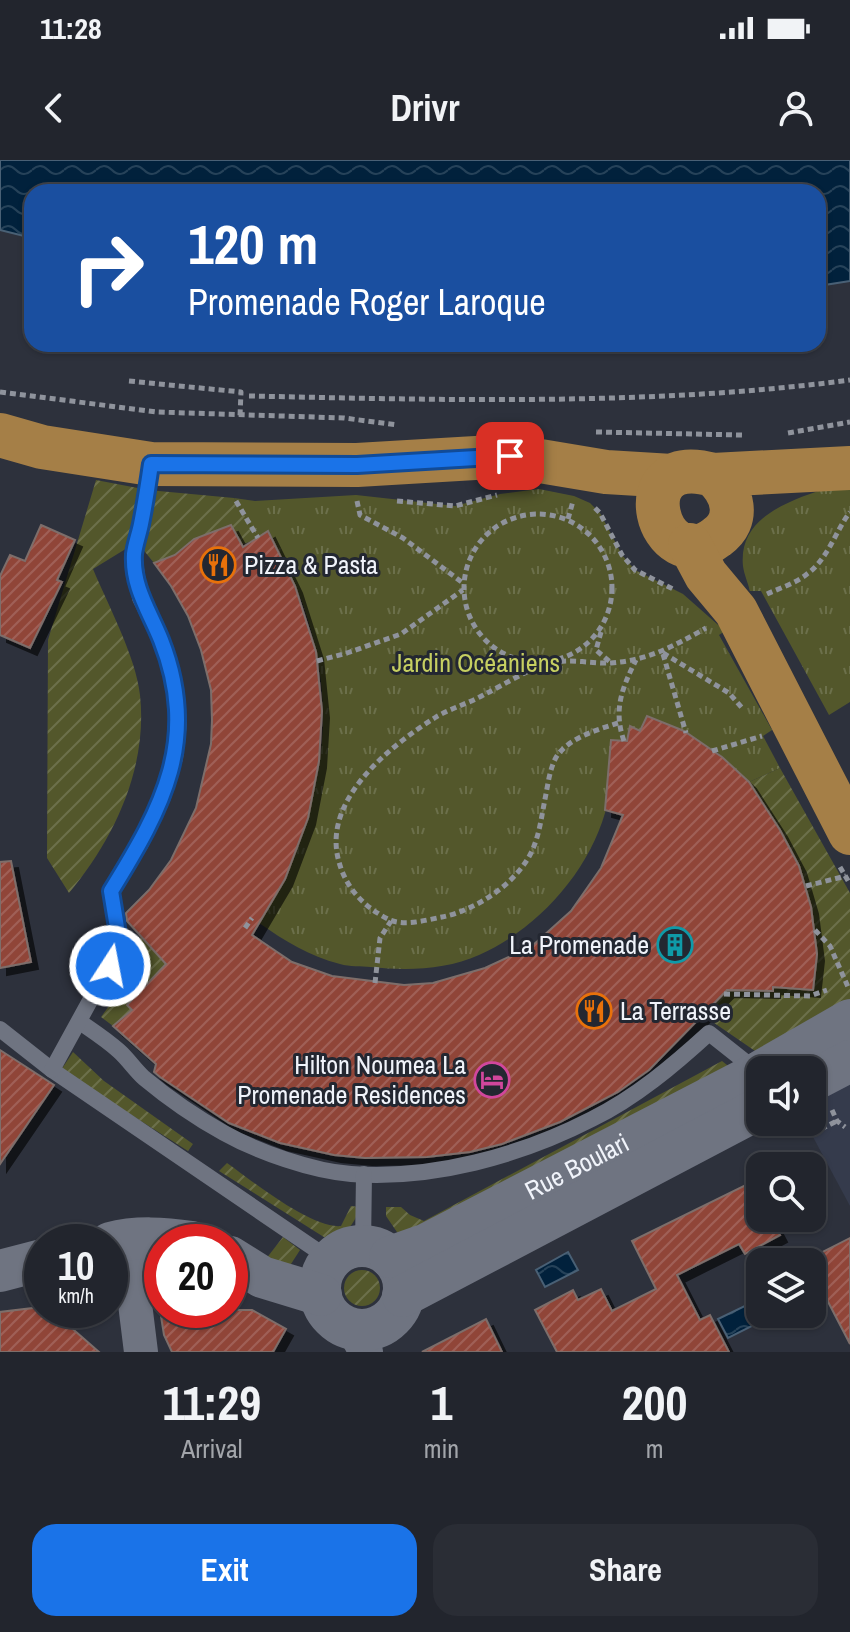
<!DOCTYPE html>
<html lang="en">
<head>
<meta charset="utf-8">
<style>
  :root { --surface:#22252d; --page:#2a2d35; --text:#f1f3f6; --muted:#a2a5aa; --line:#3f4249; --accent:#1a73e8 }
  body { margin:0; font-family:"Archivo Narrow",sans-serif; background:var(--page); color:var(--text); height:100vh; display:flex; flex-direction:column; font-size:30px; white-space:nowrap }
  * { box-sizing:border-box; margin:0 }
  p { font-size:26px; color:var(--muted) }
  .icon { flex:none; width:44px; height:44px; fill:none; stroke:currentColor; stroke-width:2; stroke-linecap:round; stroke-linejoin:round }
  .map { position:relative; height:1192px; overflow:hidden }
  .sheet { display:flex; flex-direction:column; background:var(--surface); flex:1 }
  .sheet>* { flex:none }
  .guide { position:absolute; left:24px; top:24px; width:802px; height:168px; border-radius:24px; box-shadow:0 2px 6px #0004,0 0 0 2px var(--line); background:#1a4fa0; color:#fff; overflow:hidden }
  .fabs { position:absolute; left:746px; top:896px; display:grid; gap:16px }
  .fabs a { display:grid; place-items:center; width:80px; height:80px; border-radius:16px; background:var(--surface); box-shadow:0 2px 6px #0004,0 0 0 2px var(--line); font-size:40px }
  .speed { position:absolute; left:24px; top:1064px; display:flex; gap:16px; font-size:40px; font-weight:700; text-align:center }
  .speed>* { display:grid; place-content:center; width:104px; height:104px; border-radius:50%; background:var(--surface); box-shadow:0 2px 6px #0004,0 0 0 2px var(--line); line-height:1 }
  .speed small { font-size:20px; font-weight:400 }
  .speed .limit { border:12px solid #d22; background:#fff; color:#111 }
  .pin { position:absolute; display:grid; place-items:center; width:68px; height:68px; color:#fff; margin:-34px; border-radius:16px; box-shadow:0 4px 12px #0006 }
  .me { position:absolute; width:88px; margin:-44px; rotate:11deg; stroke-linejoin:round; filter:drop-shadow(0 0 6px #0008) }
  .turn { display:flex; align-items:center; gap:28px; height:168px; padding:0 32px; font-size:36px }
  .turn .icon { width:104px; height:104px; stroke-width:2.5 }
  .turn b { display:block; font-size:56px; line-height:68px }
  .eta { display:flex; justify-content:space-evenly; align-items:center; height:136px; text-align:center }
  .eta b { font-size:48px; font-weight:800; line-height:56px }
  .button { display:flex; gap:16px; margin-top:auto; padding:16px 32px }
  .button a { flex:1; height:92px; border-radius:24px; background:var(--accent); color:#fff; font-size:32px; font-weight:800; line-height:92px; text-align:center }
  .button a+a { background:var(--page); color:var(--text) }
  .status { display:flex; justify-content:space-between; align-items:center; height:56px; padding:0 40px; background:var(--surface); direction:ltr }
  .status svg { height:22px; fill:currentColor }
  header { display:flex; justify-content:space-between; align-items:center; height:104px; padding:0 32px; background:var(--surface); font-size:36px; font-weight:800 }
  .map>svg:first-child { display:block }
  .built { fill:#353b4c }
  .grass { fill:url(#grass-tufts) }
  .garden { fill:url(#garden-furrows) }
  .water { fill:url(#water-waves); stroke:#496075; stroke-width:2 }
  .building { fill:url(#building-hatch); stroke:#7d6e6b; stroke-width:2; filter:url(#shadow) }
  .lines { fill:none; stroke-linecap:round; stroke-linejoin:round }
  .path { stroke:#8f939c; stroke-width:5; stroke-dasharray:6 4; stroke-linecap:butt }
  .service { stroke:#6f7481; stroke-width:16 }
  .minor { stroke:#6f7481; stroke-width:34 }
  .tertiary { stroke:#6f7481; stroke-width:42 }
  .primary { stroke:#a57f47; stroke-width:44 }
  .route-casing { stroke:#114b97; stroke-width:20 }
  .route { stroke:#1a73e8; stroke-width:14 }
  .labels { text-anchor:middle; stroke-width:6; stroke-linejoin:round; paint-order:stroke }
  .poi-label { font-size:26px; fill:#f0f3fa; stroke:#232731; text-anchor:start }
  .park-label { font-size:26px; fill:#c6cf61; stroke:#232731 }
  .street-label { font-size:26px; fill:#f0f3fa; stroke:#232731 }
</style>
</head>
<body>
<div class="status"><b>11:28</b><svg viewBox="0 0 49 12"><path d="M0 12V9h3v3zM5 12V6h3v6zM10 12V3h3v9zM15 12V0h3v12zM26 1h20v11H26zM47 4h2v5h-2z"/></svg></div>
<header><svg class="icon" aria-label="back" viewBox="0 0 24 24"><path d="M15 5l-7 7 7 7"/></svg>Drivr<svg class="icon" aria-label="person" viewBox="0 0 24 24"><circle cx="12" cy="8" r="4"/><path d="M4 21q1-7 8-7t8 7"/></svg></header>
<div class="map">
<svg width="850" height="1192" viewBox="0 0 850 1192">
  <defs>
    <pattern id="grass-tufts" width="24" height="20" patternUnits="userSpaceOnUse" patternTransform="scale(2)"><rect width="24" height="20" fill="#53572b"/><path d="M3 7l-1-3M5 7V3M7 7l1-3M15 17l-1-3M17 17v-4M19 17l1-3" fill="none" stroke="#6c704b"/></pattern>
    <pattern id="garden-furrows" width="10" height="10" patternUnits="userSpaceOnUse" patternTransform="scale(2)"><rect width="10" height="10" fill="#53572b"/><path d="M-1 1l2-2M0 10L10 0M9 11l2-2" fill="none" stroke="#6c704b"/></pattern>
    <pattern id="water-waves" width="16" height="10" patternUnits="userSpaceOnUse" patternTransform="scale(2)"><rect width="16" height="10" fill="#01213c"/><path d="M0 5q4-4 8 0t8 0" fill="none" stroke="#264259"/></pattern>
    <pattern id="building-hatch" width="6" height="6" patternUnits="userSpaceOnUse" patternTransform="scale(2)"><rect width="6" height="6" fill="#904539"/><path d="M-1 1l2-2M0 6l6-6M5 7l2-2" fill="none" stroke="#a06057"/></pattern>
    <filter id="shadow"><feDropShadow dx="7" dy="7" stdDeviation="0" flood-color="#0009"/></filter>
  </defs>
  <rect width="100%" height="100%" fill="#2d313c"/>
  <path class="built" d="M850 901V1046L805 962H812V921Z"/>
  <g class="grass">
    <path d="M830 327H850V542L829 555 761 431H750C748 423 744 414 743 406 738 356 792 340 830 327Z"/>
    <path d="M539 329 574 336 590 343 600 353 622 395 635 410 683 434 725 471 719 475 772 570 763 576 780 608 749 622 716 591 714 597C707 578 666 564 647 556L640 571 630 566 627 581 611 580C611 604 611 630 605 653 587 714 537 769 479 795 446 810 406 811 371 807 361 806 350 807 340 804 309 796 285 781 259 763 322 654 346 548 296 427 288 408 278 390 269 371L258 378 234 338 255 341 356 335 455 346 500 334Z"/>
  </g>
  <g class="garden">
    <path d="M96 320 148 330 234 338 258 378 242 385 231 365 194 379 175 395 154 403 137 382 93 409C108 445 136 497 140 535 148 608 114 679 69 733L47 698 48 480Z"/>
    <path d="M780 608 850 733V842L758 893 704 856 731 826 773 831V827L814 829C826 747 792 688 749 622Z"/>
    <path d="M139 774 186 783 127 844 132 850 113 866 101 857 142 800 143 789Z"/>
    <path d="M73 892 104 921 193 984 188 991 61 910Z"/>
    <path d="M722 901 732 909 399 1075 386 1056V1047H401L410 1055 424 1061Z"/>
    <path d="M227 1003C252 1021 312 1069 341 1066L351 1046 360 1047C352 1069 348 1071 327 1079L219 1011Z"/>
    <path d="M283 1077 300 1090 291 1104H262Z"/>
    <circle cx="362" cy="1128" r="18"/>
  </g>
  <g class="water">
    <path d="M0 0H850V121L818 126V32H32V78L0 70Z"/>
    <path d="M568 1092 578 1110 545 1127 536 1110Z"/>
    <path d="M755 1141 764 1160 728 1178 718 1159Z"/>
  </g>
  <g class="building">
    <path d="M41 365 75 380 57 420 62 422 30 488 0 475V416L10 395 25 401Z"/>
    <path d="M231 365 243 387 268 371 295 426 316 492 322 551 319 601 308 658 285 719 252 775 292 802 332 816 404 825 433 823 485 808 532 786 571 751 601 708 623 655 605 650 611 580 627 581 630 566 640 571 647 556 684 571 722 597 749 622 780 670 799 706 811 747 817 794 813 830 773 827V831L727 830 649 910 618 932 560 962 502 984 470 992 427 997 365 998 334 995 280 983 229 963 160 917 154 912 156 904 113 866 132 850 127 845 166 804 127 761 126 753 149 730 171 700 196 648 211 584 212 560 211 530 201 490 188 456 171 426 154 403 175 395 194 379Z"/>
    <path d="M11 701 31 802 0 808V702Z"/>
    <path d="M0 890 54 925 0 1004Z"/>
    <path d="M760 1018V1058H771L780 1075 745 1094 739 1084 677 1115 700 1160 710 1155 729 1192H557L535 1150 573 1130 578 1140 601 1129 612 1151 656 1129 632 1081Z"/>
    <path d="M850 1078V1184L812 1111V1102L807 1100Z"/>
    <path d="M42 1147V1150H51L99 1192H0V1152Z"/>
    <path d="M160 1150H252L286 1169 273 1192H172L164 1175Z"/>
    <path d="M486 1159 502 1192H422Z"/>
  </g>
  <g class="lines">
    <g class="path">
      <path d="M129 221 241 232 240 256"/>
      <path d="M0 232 157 252 344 258 398 265"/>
      <path d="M249 236C446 240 654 246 850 220"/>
      <path d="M596 272 742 275"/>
      <path d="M788 273 850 262"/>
      <path d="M236 341 258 378"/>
      <path d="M357 341 360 355 403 378 463 423"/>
      <path d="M397 341 455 346 497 335"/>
      <path d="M595 348 600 353 622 395 635 410 673 429"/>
      <circle cx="538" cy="428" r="74"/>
      <path d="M568 359 573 341"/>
      <path d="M767 434C780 428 796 423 807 414 828 399 835 372 850 352"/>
      <path d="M601 472 596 490 610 502"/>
      <path d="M663 493 729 533 743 549"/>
      <path d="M663 494 686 573"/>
      <path d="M317 501 347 493 401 474 463 430"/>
      <path d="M618 563C597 570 574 576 559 593 550 604 548 625 545 639 542 654 540 671 534 686 521 721 477 750 442 757 426 760 403 767 388 759 364 747 346 728 339 702 321 640 390 586 436 557 451 548 470 543 485 534 504 525 531 507 551 503 570 498 592 504 611 503 649 500 674 486 706 468"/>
      <path d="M624 581C613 550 622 528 636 500"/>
      <path d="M712 591 762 576"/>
      <path d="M840 707 850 724"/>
      <path d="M806 726 846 716"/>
      <path d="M245 768 252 758"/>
      <path d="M815 770 830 786 848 827"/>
      <path d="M375 823 380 778 391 761"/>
      <path d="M724 834 810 836 827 830"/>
      <path d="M832 950 837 961 845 967"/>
      <path d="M821 969 837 961"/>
    </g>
    <g class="service">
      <path d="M80 862C93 871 107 880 119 891 128 899 135 910 144 918 168 938 197 958 224 973 258 992 312 1011 351 1014 432 1020 520 996 592 959 635 938 674 905 709 873L757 911"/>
      <path d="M0 869 52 910 331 1100"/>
      <path d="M52 910 120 786 111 731 140 685 163 637 175 598 179 562 175 526 161 480 140 438 134 394 151 307"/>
      <path d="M363 1086 364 1014"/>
    </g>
    <g class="minor">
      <path d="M127 1079 141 1192"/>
      <path d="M353 1169 366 1192"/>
    </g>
    <g class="tertiary">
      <path d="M763 910 850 860"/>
      <path d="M812 921 850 901"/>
      <path d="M110 1083C137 1076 164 1078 192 1082"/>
      <circle cx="362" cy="1128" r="42"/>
      <path d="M230 1097 262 1117 321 1135"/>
      <path id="s1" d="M390 1097 427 1084 760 912"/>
      <path d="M0 1111 42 1100"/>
      <path d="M403 1136 760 948"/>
    </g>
    <g class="primary">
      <path d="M0 275 42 287 151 304 357 305 510 296 606 312 672 316"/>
      <path d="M713 315C733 332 741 360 717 377 658 423 622 289 713 315L850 308"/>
      <path d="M690 385 706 415 736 451 850 673"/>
    </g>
  </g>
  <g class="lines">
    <defs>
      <path id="route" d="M110 806 120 786 111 731C163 647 200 579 161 480 150 452 132 427 134 394 135 385 139 374 141 364 145 344 148 325 151 304L357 305 510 296"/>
    </defs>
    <use href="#route" class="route-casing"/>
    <use href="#route" class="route"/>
  </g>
  <defs>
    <symbol id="restaurant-ring" viewBox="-11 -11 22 22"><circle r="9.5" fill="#232731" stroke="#e8710a" stroke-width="1.5"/><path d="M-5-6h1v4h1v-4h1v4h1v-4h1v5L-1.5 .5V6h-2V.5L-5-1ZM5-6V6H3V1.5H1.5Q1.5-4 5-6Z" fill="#e8710a"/></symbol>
    <symbol id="building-ring" viewBox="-11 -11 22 22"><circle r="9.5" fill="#232731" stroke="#0f9aa8" stroke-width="1.5"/><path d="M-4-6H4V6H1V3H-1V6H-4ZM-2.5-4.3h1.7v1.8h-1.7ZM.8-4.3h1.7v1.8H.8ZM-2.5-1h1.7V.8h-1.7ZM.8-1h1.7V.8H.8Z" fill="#0f9aa8"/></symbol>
    <symbol id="hotel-ring" viewBox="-11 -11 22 22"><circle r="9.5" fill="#232731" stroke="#d1479c" stroke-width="1.5"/><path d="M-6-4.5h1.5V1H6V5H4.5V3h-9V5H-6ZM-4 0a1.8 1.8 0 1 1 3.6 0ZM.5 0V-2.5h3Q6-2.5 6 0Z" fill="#d1479c"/></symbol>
  </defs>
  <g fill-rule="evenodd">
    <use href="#restaurant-ring" x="198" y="385" width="40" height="40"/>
    <use href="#building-ring" x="655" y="765" width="40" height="40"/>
    <use href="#restaurant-ring" x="574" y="831" width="40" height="40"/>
    <use href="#hotel-ring" x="472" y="900" width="40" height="40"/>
  </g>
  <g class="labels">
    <g class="poi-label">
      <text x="244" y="414">Pizza &amp; Pasta</text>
      <text x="649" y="794" text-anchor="end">La Promenade</text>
      <text x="620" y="860">La Terrasse</text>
      <text x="466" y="914" text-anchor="end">Hilton Noumea La<tspan x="466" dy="30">Promenade Residences</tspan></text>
    </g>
    <g class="park-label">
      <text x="476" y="512">Jardin Océaniens</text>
    </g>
    <g class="street-label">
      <text dy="9" stroke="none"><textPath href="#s1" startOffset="208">Rue Boulari</textPath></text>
    </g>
  </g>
</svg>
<div class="fabs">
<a><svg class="icon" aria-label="sound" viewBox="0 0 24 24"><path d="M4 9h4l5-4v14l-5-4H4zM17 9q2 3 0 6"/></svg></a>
<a><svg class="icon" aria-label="search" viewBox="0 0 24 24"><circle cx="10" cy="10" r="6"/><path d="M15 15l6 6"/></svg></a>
<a><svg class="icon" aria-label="layers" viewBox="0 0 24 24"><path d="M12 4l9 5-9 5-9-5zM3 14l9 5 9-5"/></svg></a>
</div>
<div class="speed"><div>10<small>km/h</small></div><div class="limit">20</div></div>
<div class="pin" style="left:510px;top:296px;background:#d93025"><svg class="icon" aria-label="arrive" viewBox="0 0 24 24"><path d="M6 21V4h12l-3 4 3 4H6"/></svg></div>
<svg class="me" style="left:110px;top:806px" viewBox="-20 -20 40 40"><circle r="17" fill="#1a73e8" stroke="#fff" stroke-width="3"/><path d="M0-11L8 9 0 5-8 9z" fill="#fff"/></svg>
<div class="guide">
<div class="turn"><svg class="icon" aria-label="right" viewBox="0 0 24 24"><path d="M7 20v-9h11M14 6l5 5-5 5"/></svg><div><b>120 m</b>Promenade Roger Laroque</div></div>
</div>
</div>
<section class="sheet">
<div class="eta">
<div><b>11:29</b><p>Arrival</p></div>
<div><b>1</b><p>min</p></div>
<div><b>200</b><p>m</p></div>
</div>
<div class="button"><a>Exit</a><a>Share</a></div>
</section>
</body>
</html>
